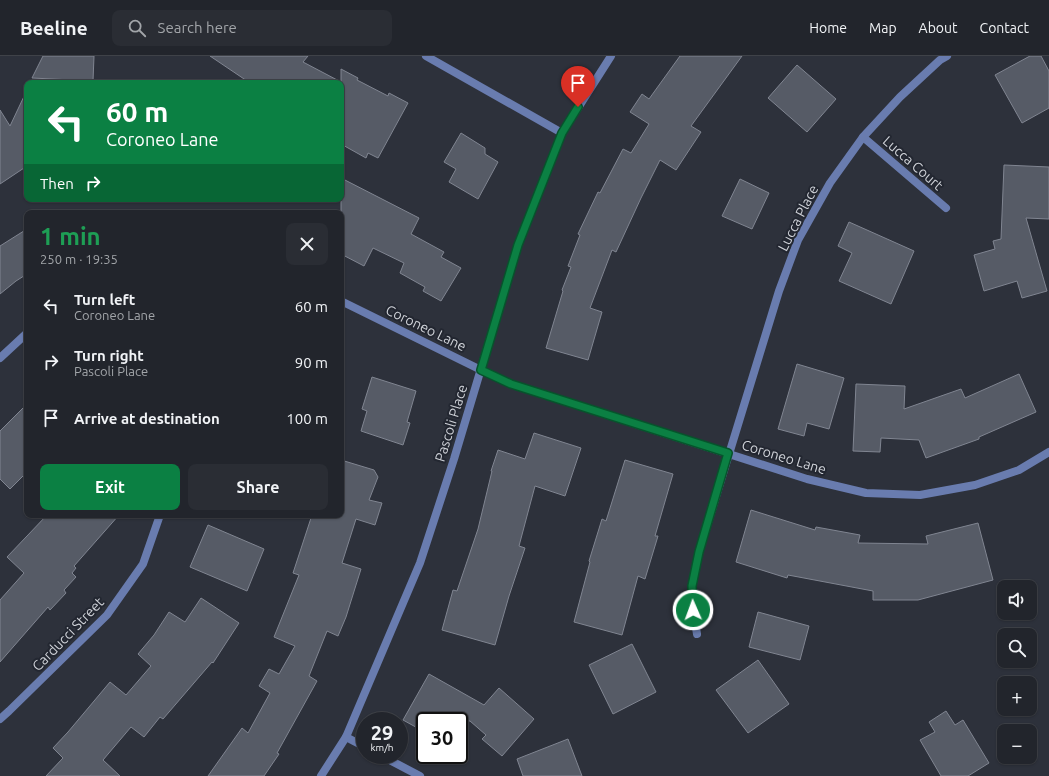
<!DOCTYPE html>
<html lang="en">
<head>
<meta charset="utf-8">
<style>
  :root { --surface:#22252c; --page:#2a2d34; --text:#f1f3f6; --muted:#a2a5a9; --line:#3f4248; --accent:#0b8043 }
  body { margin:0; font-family:Ubuntu,sans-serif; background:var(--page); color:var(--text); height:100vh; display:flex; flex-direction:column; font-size:15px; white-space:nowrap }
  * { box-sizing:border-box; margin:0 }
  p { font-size:13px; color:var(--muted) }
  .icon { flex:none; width:22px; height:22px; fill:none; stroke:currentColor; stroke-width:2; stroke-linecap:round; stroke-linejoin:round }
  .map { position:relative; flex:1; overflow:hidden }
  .details { position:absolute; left:24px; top:154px; width:320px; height:308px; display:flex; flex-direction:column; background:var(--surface); border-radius:8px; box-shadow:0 1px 3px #0004,0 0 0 1px var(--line) }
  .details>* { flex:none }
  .top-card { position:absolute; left:24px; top:24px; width:320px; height:122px; border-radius:8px; box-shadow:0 1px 3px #0004,0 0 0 1px var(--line); background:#0b8043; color:#fff; overflow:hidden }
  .controls { position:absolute; left:997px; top:524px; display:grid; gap:8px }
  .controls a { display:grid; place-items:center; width:40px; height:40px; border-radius:8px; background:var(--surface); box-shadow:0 1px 3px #0004,0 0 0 1px var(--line); font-size:20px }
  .speed { position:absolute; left:356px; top:656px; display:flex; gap:8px; font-size:20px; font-weight:700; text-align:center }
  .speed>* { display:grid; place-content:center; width:52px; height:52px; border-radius:50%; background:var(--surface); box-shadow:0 1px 3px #0004,0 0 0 1px var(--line); line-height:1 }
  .speed small { font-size:10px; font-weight:400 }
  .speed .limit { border:2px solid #111; border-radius:6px; background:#fff; color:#111 }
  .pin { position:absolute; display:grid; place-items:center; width:34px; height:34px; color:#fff; margin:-41px -17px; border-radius:50% 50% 50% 0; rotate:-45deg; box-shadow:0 0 4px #0007 }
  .pin .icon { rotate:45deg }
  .me { position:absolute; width:44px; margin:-22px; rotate:358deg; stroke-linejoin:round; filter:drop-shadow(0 0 3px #0008) }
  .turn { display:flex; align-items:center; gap:14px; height:84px; padding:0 16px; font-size:18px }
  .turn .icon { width:52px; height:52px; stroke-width:2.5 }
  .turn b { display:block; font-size:28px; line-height:34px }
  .then { display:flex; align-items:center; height:38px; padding:0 16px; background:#0003; gap:8px; font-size:15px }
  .round { display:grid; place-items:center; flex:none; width:42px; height:42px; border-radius:8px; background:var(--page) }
  .overview { display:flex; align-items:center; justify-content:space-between; height:68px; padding:0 16px }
  h1 { font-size:24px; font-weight:700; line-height:30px; color:#1e9e55 }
  .action { display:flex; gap:8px; margin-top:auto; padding:8px 16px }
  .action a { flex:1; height:46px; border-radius:8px; background:var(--accent); color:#fff; font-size:16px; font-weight:700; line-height:46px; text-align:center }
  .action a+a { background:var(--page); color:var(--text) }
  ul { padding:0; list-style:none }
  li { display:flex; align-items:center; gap:12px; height:56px; padding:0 16px }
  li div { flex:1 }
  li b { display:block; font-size:15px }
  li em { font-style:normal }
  header { display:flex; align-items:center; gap:24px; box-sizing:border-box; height:56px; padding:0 20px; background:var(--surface); border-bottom:1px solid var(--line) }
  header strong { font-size:19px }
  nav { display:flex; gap:22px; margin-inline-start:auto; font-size:14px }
  .search { width:280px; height:36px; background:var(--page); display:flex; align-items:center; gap:10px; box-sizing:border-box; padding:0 14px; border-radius:8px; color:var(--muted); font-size:15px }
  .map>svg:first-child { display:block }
  .building { fill:#565b66; stroke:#808591 }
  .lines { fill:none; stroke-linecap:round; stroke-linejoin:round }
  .minor { stroke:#697caf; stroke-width:8 }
  .route-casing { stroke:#07532c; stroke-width:10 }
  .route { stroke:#0b8043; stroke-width:7 }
  .labels { text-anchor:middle; stroke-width:4; stroke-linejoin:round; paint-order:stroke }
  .street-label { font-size:14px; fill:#cfd2d8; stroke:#232731 }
</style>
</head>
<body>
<header>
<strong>Beeline</strong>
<div class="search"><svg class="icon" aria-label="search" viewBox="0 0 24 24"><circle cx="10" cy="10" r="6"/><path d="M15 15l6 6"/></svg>Search here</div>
<nav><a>Home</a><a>Map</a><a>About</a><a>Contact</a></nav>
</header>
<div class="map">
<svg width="1049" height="720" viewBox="0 0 1049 720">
  <rect width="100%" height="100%" fill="#2d313b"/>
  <g class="building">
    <path d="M43 0H94L93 25 32 22Z"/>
    <path d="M210 0H308L303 6 341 26V13L358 22 357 24 388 40 389 37 408 47 378 102 368 97 366 102 341 88V27H250Z"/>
    <path d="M680 0H742L691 70 701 76 676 114 660 104 641 142 616 196 612 194 590 252 602 256 588 304 546 292 563 235 562 234 571 211 568 210 580 179 578 178 598 136 600 137 623 93 631 97 649 68 630 56 642 38 649 43Z"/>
    <path d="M1030 0H1041L1049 15V52L1022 67 995 19Z"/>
    <path d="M797 9 836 43 807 76 768 42Z"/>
    <path d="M27 34V110L0 128V54L10 70Z"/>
    <path d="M461 77 485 92V98L498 106 478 143 449 126 456 113 444 106Z"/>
    <path d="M1004 109 1049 111V163L1026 162 1047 235 1022 242 1017 225 984 235 974 199 995 193 993 185 1001 183Z"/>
    <path d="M341 122 419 162 411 178 444 196 441 201 461 212 441 245 423 235 425 231 400 217 404 207 373 192 364 210 341 198Z"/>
    <path d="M740 123 769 137 752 173 722 160Z"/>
    <path d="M849 166 914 195 891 248 839 225 852 197 838 190Z"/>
    <path d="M27 173V218L16 225 0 238V190Z"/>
    <path d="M797 308 844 322 829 373 807 367 804 380 778 373Z"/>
    <path d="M1019 318 1036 356 979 381V383L926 402 919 384 881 382 880 396 853 395 856 328 905 330 904 353 961 333 965 342Z"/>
    <path d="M372 321 416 335 407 366 410 367 403 389 361 375 367 355 362 353Z"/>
    <path d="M27 348V416L10 433 0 423V375Z"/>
    <path d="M534 377 581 392 565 440 535 430 519 490 525 492 509 540 495 589 442 574 453 534 457 535 478 473 492 415H491L498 394 525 403Z"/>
    <path d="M341 404 374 414 378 421 369 444 382 447 375 469 356 463 342 507 361 513 346 561 338 580 327 575 309 620 317 625 277 697 279 698 264 720H208L242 672 248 677 270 637 259 630 269 613 279 618 295 590 274 581 299 519 293 517 312 459H341Z"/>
    <path d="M625 404 673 418 655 480H658L645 523 638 520 622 579 574 566 590 506 589 505 602 463 606 465Z"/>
    <path d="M751 454 815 474 816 471 860 479 858 487 928 488 926 480 978 467 993 524 918 544H873V535L788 519 787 522 736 506Z"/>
    <path d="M47 459H119L74 510 76 512 72 517 76 521 64 534 66 537 50 554 48 551 0 606V544L24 517 7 501Z"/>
    <path d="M208 469 264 493 247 535 190 511Z"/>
    <path d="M201 542 239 567 213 607 212 606 163 663 160 661 144 681 131 671 103 704 120 720H46L63 702 53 692 68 676 110 626 126 639 151 610 138 598 154 579 169 556 185 566Z"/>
    <path d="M758 556 809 570 800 604 749 591Z"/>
    <path d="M632 588 656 636 613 658 589 609Z"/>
    <path d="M758 604 789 648 748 677 716 634Z"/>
    <path d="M429 618 484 649 499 632 534 663 502 700 482 683 486 679 470 665H425V672L423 675 403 664Z"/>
    <path d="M946 655 955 669 963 664 989 707 968 720H941L920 684 935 676 929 666Z"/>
    <path d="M568 683 582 720H523L517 703Z"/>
  </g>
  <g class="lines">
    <g class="minor">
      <path d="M426 0 562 77"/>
      <path d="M863 81 946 152"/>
      <path d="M341 245 481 314 511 328 807 423 866 437 920 439 975 429 1019 414 1049 396"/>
      <path d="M0 302 27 277"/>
      <path d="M697 578 693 554 692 530 699 496 779 235 798 184 830 127 863 81 900 41 940 4 947 0"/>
      <path d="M0 663 9 655 107 559 143 508 160 459"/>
      <path d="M346 681 365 691"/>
      <path d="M380 699 420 720"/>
      <path d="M321 720 346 681 420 507 454 403 518 189 562 77 611 0"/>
    </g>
  </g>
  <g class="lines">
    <defs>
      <path id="route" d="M578 51 562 77 518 189 481 314 511 328 728 397 699 496 692 530 693 554"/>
    </defs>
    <use href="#route" class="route-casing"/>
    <use href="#route" class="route"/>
  </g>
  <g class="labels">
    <g class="street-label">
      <text transform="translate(913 107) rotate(41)" y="5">Lucca Court</text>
      <text transform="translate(798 162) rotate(-63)" y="5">Lucca Place</text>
      <text transform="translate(426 272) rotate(26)" y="5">Coroneo Lane</text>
      <text transform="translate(451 367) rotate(-73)" y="5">Pascoli Place</text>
      <text transform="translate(784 401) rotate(17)" y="5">Coroneo Lane</text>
      <text transform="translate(68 578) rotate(-46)" y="5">Carducci Street</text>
    </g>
  </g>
</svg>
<div class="controls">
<a><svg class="icon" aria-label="sound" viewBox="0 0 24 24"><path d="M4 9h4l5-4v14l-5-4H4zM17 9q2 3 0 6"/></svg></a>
<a><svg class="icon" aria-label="search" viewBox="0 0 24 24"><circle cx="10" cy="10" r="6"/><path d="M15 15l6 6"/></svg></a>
<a>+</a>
<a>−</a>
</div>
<div class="speed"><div>29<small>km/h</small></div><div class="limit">30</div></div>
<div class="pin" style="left:578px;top:51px;background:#d93025"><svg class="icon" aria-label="arrive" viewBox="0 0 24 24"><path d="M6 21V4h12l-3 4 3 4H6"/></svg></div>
<svg class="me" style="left:693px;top:554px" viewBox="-20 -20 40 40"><circle r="17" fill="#0b8043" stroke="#fff" stroke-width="3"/><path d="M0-11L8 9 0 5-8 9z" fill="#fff"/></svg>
<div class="top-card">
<div class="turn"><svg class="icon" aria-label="left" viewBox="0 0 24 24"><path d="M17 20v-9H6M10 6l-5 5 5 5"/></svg><div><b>60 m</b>Coroneo Lane</div></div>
<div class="then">Then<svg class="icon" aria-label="right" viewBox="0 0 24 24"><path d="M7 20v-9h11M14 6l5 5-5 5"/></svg></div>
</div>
<section class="details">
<div class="overview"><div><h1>1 min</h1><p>250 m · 19:35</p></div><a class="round"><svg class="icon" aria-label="close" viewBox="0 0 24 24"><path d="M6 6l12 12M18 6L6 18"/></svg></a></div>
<ul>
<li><svg class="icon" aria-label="left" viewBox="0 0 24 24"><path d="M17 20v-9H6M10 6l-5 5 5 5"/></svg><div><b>Turn left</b><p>Coroneo Lane</p></div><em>60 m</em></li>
<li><svg class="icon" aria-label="right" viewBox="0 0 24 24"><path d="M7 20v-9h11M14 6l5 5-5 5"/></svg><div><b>Turn right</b><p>Pascoli Place</p></div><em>90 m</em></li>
<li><svg class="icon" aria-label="arrive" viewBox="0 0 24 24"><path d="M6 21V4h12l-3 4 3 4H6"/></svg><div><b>Arrive at destination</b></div><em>100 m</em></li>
</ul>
<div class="action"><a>Exit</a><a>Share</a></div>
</section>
</div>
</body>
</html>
